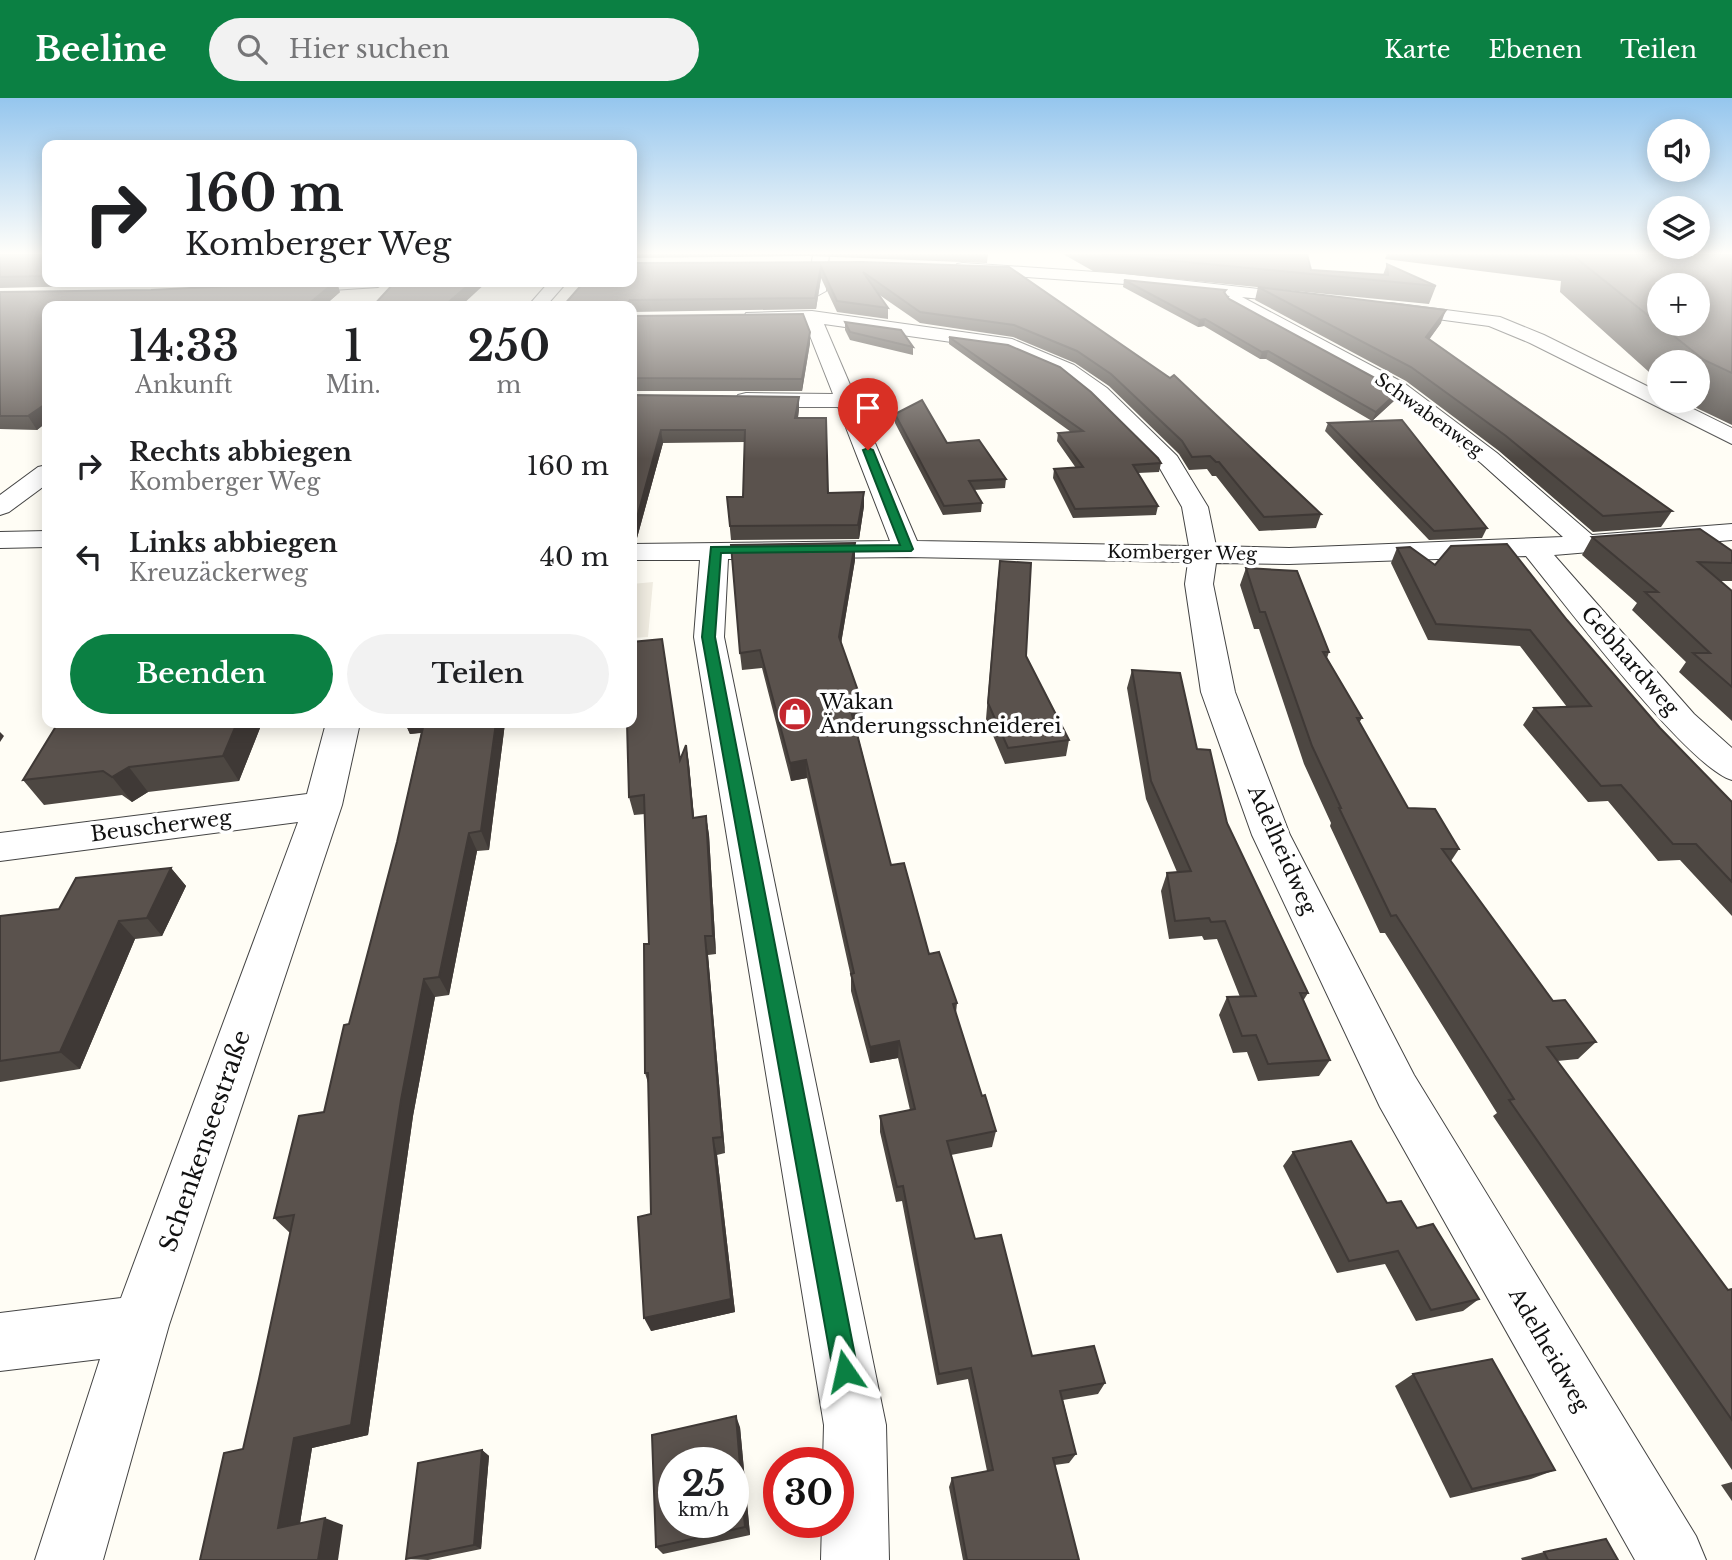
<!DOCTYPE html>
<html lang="de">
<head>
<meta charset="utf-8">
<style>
  :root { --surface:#fff; --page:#f2f2f2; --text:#202124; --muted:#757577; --accent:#0b8043 }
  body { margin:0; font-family:"Libre Baskerville",serif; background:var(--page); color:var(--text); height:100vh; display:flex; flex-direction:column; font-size:26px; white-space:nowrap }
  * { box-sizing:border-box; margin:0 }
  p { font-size:23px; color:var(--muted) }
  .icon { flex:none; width:38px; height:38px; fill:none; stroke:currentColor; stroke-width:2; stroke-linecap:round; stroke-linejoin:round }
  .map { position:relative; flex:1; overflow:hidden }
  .sheet { position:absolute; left:42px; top:203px; width:595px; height:427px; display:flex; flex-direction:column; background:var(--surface); border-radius:14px; box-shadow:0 4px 18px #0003 }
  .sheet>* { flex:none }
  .guide { position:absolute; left:42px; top:42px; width:595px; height:147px; border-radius:14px; box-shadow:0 4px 18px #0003; background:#fff; color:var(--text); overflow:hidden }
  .buttons { position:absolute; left:1647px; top:21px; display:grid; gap:14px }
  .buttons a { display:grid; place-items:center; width:63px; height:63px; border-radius:50%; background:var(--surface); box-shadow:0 4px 18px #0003; font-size:35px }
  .speed { position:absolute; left:658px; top:1349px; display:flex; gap:14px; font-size:35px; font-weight:700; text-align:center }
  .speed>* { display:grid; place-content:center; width:91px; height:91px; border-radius:50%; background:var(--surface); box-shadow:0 4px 18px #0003; line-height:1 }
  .speed small { font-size:18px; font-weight:400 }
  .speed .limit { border:10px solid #d22; background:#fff; color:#111 }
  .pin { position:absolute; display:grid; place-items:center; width:60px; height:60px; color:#fff; margin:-72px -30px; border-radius:50% 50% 50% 0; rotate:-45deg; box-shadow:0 0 7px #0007 }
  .pin .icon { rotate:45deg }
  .me { position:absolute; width:77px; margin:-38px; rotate:349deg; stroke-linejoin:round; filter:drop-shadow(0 0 5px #0008) }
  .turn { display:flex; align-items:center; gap:24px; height:147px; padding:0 28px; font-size:32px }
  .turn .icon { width:91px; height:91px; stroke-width:2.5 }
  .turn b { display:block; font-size:49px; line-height:60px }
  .eta { display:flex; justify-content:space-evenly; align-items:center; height:119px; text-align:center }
  .eta b { font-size:42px; font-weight:600; line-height:49px }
  .action { display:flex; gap:14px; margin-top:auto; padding:14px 28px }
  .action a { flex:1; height:80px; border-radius:42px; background:var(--accent); color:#fff; font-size:28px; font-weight:600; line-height:80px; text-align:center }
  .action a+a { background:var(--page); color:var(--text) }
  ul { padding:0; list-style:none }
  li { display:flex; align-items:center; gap:21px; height:91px; padding:0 28px }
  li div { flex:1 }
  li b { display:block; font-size:26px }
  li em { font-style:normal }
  header { display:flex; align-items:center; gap:42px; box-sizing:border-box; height:98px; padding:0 35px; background:var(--accent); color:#fff }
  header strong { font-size:33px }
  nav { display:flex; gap:38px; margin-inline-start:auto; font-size:24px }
  .search { width:490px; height:63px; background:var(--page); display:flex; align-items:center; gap:18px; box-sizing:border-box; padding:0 24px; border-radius:38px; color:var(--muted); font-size:26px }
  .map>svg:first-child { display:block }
  .plaza { fill:#f1ede2 }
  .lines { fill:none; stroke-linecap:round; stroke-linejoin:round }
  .minor-casing { stroke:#444; stroke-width:2 }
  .minor { fill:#fff; fill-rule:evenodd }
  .wall { fill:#4d4742 }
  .shaded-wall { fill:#3f3936 }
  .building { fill:#5a524d; stroke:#3f3936; stroke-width:2; fill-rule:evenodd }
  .route { fill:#0b8043; stroke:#07532c; stroke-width:2 }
  .labels { text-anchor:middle; stroke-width:7; stroke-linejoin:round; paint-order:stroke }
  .far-street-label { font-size:18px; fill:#111; stroke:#fff }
  .street-label { font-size:21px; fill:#111; stroke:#fff }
  .poi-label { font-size:21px; fill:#111; stroke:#fff; text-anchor:start }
  .near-street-label { font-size:24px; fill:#111; stroke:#fff }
</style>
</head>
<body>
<header>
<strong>Beeline</strong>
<div class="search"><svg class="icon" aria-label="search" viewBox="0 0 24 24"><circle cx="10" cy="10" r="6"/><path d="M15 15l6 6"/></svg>Hier suchen</div>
<nav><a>Karte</a><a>Ebenen</a><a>Teilen</a></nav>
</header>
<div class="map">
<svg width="1732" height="1462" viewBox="0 0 1732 1462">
  <rect width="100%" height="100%" fill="#fffdf5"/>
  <path class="plaza" d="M653 484 648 539 632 540V486Z"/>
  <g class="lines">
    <defs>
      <g id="minor">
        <path d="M813 156H829L826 193 817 198 808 193Z"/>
        <path d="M963 165 1125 176 1313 197 1316 201 1307 206 1242 199 1404 285 1497 355 1592 437 1732 426V442L1554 457 1694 616 1732 650V682C1688 670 1562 502 1526 458L1289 466 1216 465 1213 486 1235 594 1290 737 1414 977 1696 1438 1706 1462H1635L1380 1009 1252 737 1201 594 1185 486 1188 464 907 459 728 461 724 539 886 1327 889 1462H821L822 1424H838V1365H823L824 1327 694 539 700 462H632V446L890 443 838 309H746L738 307 735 302 738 297 746 295 833 296 805 225H753L746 223 744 219 746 215 812 213 1012 241 1074 267 1107 290 1177 358 1208 409 1216 448 1289 450 1563 439 1481 365 1390 293 1228 206 1225 202 1230 198 1125 186 957 174 955 170 957 166ZM824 226 1008 252 1060 275 1091 300 1158 367 1182 409 1189 448 917 443Z"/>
        <path d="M302 184H387L378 189 286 195 277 190 280 186Z"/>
        <path d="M549 184H567L546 208H528Z"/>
        <path d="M1391 205 1500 219 1544 237 1659 294V303H1677L1732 330V346L1530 245 1489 228 1385 214 1382 210 1385 206Z"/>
        <path d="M47 367V386L9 414 0 417V397L38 369Z"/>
        <path d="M47 433V449L0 450V434Z"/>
        <path d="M326 625H360L342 707 169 1227 103 1462H35L100 1261 0 1273V1215L121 1200 298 724 0 763V735L307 696Z"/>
      </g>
    </defs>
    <use href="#minor" class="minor-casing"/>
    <use href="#minor" class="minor"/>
  </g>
  <g class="wall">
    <path d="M47 156V184H260L0 190V157Z"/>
    <path d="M632 156H988L987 165 809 158 632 160V161Z"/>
    <path d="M1063 156H1307L1311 172 1383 177 1387 166 1436 188 1429 206 1093 173Z"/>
    <path d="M1387 156H1732V327L1682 303H1698V264H1659V283L1560 194 1561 183 1385 161Z"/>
    <path d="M632 165 1009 169 1321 416 1316 430 1259 433 1216 378H1212L1207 371 1189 372 1179 356 1109 288 1075 265 1013 239 920 225 878 196 888 210V221L837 214 821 180 816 211 632 214V208H563Z"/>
    <path d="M1124 182 1226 192 1225 196 1229 201 1399 293 1396 301 1372 323 1266 261H1260L1204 228 1198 229 1123 189Z"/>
    <path d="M1258 189 1441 225 1429 241 1672 413 1661 429 1593 434 1499 353 1406 283 1255 202Z"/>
    <path d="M0 194H340L324 208H47V324L37 332 0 331Z"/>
    <path d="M632 218 810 245 802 293H632Z"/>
    <path d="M845 224 913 249V257L850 242 845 232Z"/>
    <path d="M949 239 1161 365 1159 374 1138 375 1158 408 1156 417 1073 420 1053 380 1054 371 1076 370 1057 343 1058 335 1071 334 949 246Z"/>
    <path d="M632 297 799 299V311L798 320 828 395 864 408 859 441 731 442 727 399H743L745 344 663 345 637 440 632 441Z"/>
    <path d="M895 316 947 345 1006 381 1005 390 974 392 982 405 981 414 943 417 895 325Z"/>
    <path d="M1328 325 1487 430 1482 440 1429 442 1325 333Z"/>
    <path d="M1592 439 1732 453V483H1720L1732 493V623L1679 574 1686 564 1632 512 1637 505 1582 457Z"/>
    <path d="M855 445V462L841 546 863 607V625L855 626 891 767 929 856 957 905 956 915 982 998 996 1033 992 1049 951 1057 975 1141 1032 1258 1105 1285 1098 1296 1063 1302 1076 1356 1069 1365 1055 1367 1079 1462H963L949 1389 952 1380 987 1373 968 1281 937 1287 902 1103 896 1104 880 1034V1018L910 1012 898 960 870 965 851 893V879L807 680 791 683 762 570 742 572 740 555Z"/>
    <path d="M1397 450 1567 522 1660 630 1732 704V818L1680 762 1658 763 1608 703 1588 704 1523 627 1534 610 1567 609 1520 548 1428 542 1391 465Z"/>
    <path d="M1246 470 1329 554 1327 560 1362 620 1359 625 1408 710 1459 751 1451 763 1553 903 1596 944 1578 961 1557 963 1728 1192 1732 1191V1372L1493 1018 1497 1015 1385 835H1380L1330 728 1331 725 1304 666 1259 531H1254L1240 487Z"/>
    <path d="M998 478 1026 558 1069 642 1066 658 1005 666 986 621Z"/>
    <path d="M665 559 680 661 686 647 689 666 694 720 706 718 709 737 716 856 708 857 725 1055 717 1057 735 1214 651 1233V1116L648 985 645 975 649 846 645 716 634 717 629 699Z"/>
    <path d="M1132 572 1197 651 1227 725 1308 895 1303 903 1330 962 1319 978 1258 983 1247 954 1233 955 1219 917 1227 899H1240L1217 841 1204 842 1202 838 1169 841 1161 793 1167 775 1177 774 1146 701 1127 590Z"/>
    <path d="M58 625H262L239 683 148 694 132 704 122 697 44 707 23 682Z"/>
    <path d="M405 625H505L489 752 477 753 449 897 435 899 413 1018 368 1337 312 1350 300 1425 343 1427 200 1462 243 1351 259 1281 290 1135 274 1120 324 1014 349 926 397 744 421 635 410 636Z"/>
    <path d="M171 770 186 788 162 838 135 841 80 971 0 984V818L59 811Z"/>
    <path d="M1293 1054 1387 1105 1417 1130 1479 1201 1463 1213 1416 1223 1385 1166 1337 1175 1283 1068Z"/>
    <path d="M1413 1276 1555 1372 1531 1381 1450 1400 1395 1288Z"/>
    <path d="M740 1329 750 1437 663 1456 656 1449Z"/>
    <path d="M482 1352 489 1358 481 1451 428 1462 406 1461Z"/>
    <path d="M1732 1384V1403L1721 1387Z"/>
    <path d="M1544 1454 1618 1462H1522L1521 1460Z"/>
  </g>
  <g class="shaded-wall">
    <path d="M821 169V180L816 211 815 200Z"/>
    <path d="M335 184H337L340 194 324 208H306Z"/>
    <path d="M472 184H487L461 208H444Z"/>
    <path d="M1446 212 1441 225 1421 253 1426 239Z"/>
    <path d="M1205 221 1204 228 1198 229 1199 222Z"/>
    <path d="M810 234V245L802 293V281Z"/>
    <path d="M1268 253 1266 261H1260L1262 254Z"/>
    <path d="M1399 293 1396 301 1372 323 1376 314Z"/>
    <path d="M799 299V311L796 333 795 320Z"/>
    <path d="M47 305V324L37 332 28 318Z"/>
    <path d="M661 332 663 345 637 440 635 427Z"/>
    <path d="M864 394V408L859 441 858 427Z"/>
    <path d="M855 445V462L839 557V539Z"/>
    <path d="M863 607V625L851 627 850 609Z"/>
    <path d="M237 625H262L239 683 223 658Z"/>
    <path d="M405 625H430L434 633 410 636Z"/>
    <path d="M496 625H505L489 752 481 733Z"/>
    <path d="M0 634 4 638 0 644Z"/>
    <path d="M686 647 689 666 696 739 693 720Z"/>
    <path d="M806 662 807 680 791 683 790 665Z"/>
    <path d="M129 669 148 694 132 704 112 679Z"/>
    <path d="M706 718 709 737 716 856 713 838Z"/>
    <path d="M469 735 477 753 449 897 439 879Z"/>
    <path d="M171 770 186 788 162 838 147 820Z"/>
    <path d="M119 823 135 841 80 971 60 954Z"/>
    <path d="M705 838 708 857 725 1055 722 1039Z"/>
    <path d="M424 881 435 899 413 1018 368 1337 312 1350 298 1438 278 1430 294 1340 401 1002Z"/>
    <path d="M899 943 898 960 870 965V949Z"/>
    <path d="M713 1040 717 1057 735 1214 651 1233 644 1220Z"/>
    <path d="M736 1318 740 1329 750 1437 745 1429Z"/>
    <path d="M482 1352 489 1358 481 1451 474 1447Z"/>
    <path d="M325 1420 343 1427 338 1462H318Z"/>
  </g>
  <g class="building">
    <path d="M2 156H47V178L0 179V157Z"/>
    <path d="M1102 156H1307L1311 172 1388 177 1387 166 1436 188Z"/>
    <path d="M1577 156H1732V275L1704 262 1576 160ZM1659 187H1698V226H1659Z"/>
    <path d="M863 164 1009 169 1170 280 1174 277 1321 416 1264 419 1219 364H1216L1210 358 1192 359 1182 343 1111 276 1077 253 1014 227 920 214 863 174 888 210 837 203 821 169 815 200 630 202 628 205V208H563L584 184H632V165Z"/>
    <path d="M1124 182 1226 192 1224 194 1229 201 1399 293 1376 314 1268 253 1262 254 1205 221 1199 222Z"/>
    <path d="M309 184H335L306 208H47V305L28 318H0V194L151 192Z"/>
    <path d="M395 184H472L444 208H373Z"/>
    <path d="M1258 189 1446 212 1426 239 1672 413 1603 418 1506 338 1411 269Z"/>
    <path d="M803 216 810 234 802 281 632 280V218Z"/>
    <path d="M845 224 901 232 913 249 850 234Z"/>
    <path d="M949 239 1008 247 1060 269 1091 294 1158 360 1161 365 1133 367 1158 408 1075 411 1054 371 1083 369 1058 335 1083 333Z"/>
    <path d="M632 297 799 299 795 320H826L828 395 864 394 858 427 730 428 727 399H743L745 332H661L635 427H632Z"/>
    <path d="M922 302 947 345 979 342 1006 381 969 383 982 405 944 408 895 316Z"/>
    <path d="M1402 322 1487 430 1434 433 1328 325Z"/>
    <path d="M1700 431 1732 453V465L1698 464 1732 493V589L1693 555H1710L1645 494H1658L1592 439Z"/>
    <path d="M855 445 839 539 863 607 850 609 891 767 904 765 929 856 939 854 957 905 953 906 982 998 985 997 996 1033 947 1043 975 1141 1001 1137 1032 1258 1094 1248 1105 1285 1060 1293 1076 1356 1053 1360 1079 1462H967L952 1380 993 1372 971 1270 939 1276 903 1088 897 1089 880 1018 915 1011 899 943 870 949 851 876 854 875 806 662 790 665 760 552 740 555 731 447Z"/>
    <path d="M1507 446 1567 522 1660 630 1732 704V784L1696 746H1673L1621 687 1601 688 1534 610 1591 608 1530 532 1436 526 1397 450 1410 449 1435 467 1451 448Z"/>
    <path d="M1000 463 1031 465 1026 558 1069 642 1008 650 988 605Z"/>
    <path d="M1246 470 1297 473 1329 554H1323L1362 620H1357L1408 710 1435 711 1459 751H1442L1553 903 1565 902 1596 944 1547 949 1728 1192 1732 1191V1322L1509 1002 1514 1001 1396 817 1391 818 1339 710H1341L1312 648 1265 514H1260Z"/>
    <path d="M662 541 680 662 686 647 693 720 706 718 713 838H705L722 1039 713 1040 731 1201 644 1220 638 1119 651 1116 648 975H645L644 846H649L644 697 629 699 627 625H632V544Z"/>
    <path d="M1132 572 1180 575 1197 651 1210 652 1227 725 1308 895H1300L1330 962 1268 966 1256 937 1242 938 1227 899 1256 898 1225 823 1211 824 1209 820 1175 823 1167 775 1191 773 1151 683Z"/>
    <path d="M58 625H237L223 658 129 669 112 679 103 673 23 682Z"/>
    <path d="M424 625H496L481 733 469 735 439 879 424 881 401 1002 351 1327 294 1340 278 1430 325 1420 318 1462H200L224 1355 243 1351 259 1281 294 1117 274 1120 299 1018 324 1014 344 927 349 926 397 744Z"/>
    <path d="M171 770 147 820 119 823 60 954 0 963V818L59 811 76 780Z"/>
    <path d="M1351 1043 1387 1105 1401 1103 1417 1130 1433 1126 1479 1201 1431 1212 1398 1153 1349 1163 1293 1054Z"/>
    <path d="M1492 1261 1555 1372 1472 1391 1413 1276Z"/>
    <path d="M736 1318 745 1429 656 1449 652 1337ZM674 1365H733V1424H674Z"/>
    <path d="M482 1352 474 1447 406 1461 418 1365Z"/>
    <path d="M1606 1441 1618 1462H1548L1544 1454Z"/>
  </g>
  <linearGradient id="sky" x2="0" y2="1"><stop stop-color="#95c6ee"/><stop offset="0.43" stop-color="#fffefa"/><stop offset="1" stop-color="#fffefa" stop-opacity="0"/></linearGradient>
  <rect width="1732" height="361" fill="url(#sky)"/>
  <path class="route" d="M868 350 873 352 913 451 911 453 721 455 715 539 858 1273 854 1282 845 1285 837 1282 833 1273 702 539 711 449 900 447 863 352Z"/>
  <defs>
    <symbol id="shop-disc" viewBox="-11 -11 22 22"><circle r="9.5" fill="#c4262e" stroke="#fff"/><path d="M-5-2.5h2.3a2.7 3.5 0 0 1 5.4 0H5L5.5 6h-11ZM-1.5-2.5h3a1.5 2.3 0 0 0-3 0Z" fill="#fff"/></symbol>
  </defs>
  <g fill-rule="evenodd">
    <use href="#shop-disc" x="776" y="597" width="38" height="38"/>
  </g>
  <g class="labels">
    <g class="far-street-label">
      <text transform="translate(1429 317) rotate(36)" y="6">Schwabenweg</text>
      <text transform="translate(1182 455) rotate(1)" y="6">Komberger Weg</text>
    </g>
    <g class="street-label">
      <text transform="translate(1630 563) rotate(49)" y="7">Gebhardweg</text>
      <text transform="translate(161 728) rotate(-7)" y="7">Beuscherweg</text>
      <text transform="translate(1282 752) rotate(66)" y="7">Adelheidweg</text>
      <text transform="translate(1549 1252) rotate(60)" y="7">Adelheidweg</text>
    </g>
    <g class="poi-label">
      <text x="820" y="611">Wakan<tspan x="820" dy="24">Änderungsschneiderei</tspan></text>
    </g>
    <g class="near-street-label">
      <text transform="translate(205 1043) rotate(-71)" y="8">Schenkenseestraße</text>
    </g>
  </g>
</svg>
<div class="buttons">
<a><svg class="icon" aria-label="sound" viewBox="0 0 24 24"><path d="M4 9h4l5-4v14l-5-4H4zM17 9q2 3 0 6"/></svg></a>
<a><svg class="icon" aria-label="layers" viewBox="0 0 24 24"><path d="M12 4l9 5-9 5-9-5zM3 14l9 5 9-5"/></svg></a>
<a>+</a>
<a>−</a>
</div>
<div class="speed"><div>25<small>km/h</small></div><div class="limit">30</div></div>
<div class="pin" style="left:868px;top:352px;background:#d93025"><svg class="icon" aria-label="arrive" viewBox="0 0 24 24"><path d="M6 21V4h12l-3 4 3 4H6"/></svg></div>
<svg class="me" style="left:845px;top:1273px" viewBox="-20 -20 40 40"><path d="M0-17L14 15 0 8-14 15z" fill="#0b8043" stroke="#fff" stroke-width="4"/></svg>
<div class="guide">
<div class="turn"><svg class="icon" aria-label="right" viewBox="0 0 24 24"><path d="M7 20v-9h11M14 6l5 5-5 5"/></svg><div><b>160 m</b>Komberger Weg</div></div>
</div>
<section class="sheet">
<div class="eta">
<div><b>14:33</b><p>Ankunft</p></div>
<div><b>1</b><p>Min.</p></div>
<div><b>250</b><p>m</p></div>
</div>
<ul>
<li><svg class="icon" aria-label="right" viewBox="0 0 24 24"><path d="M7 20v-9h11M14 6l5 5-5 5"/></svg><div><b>Rechts abbiegen</b><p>Komberger Weg</p></div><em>160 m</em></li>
<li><svg class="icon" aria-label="left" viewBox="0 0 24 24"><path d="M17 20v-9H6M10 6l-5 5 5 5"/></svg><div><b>Links abbiegen</b><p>Kreuzäckerweg</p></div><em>40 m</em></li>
</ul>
<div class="action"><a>Beenden</a><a>Teilen</a></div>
</section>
</div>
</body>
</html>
